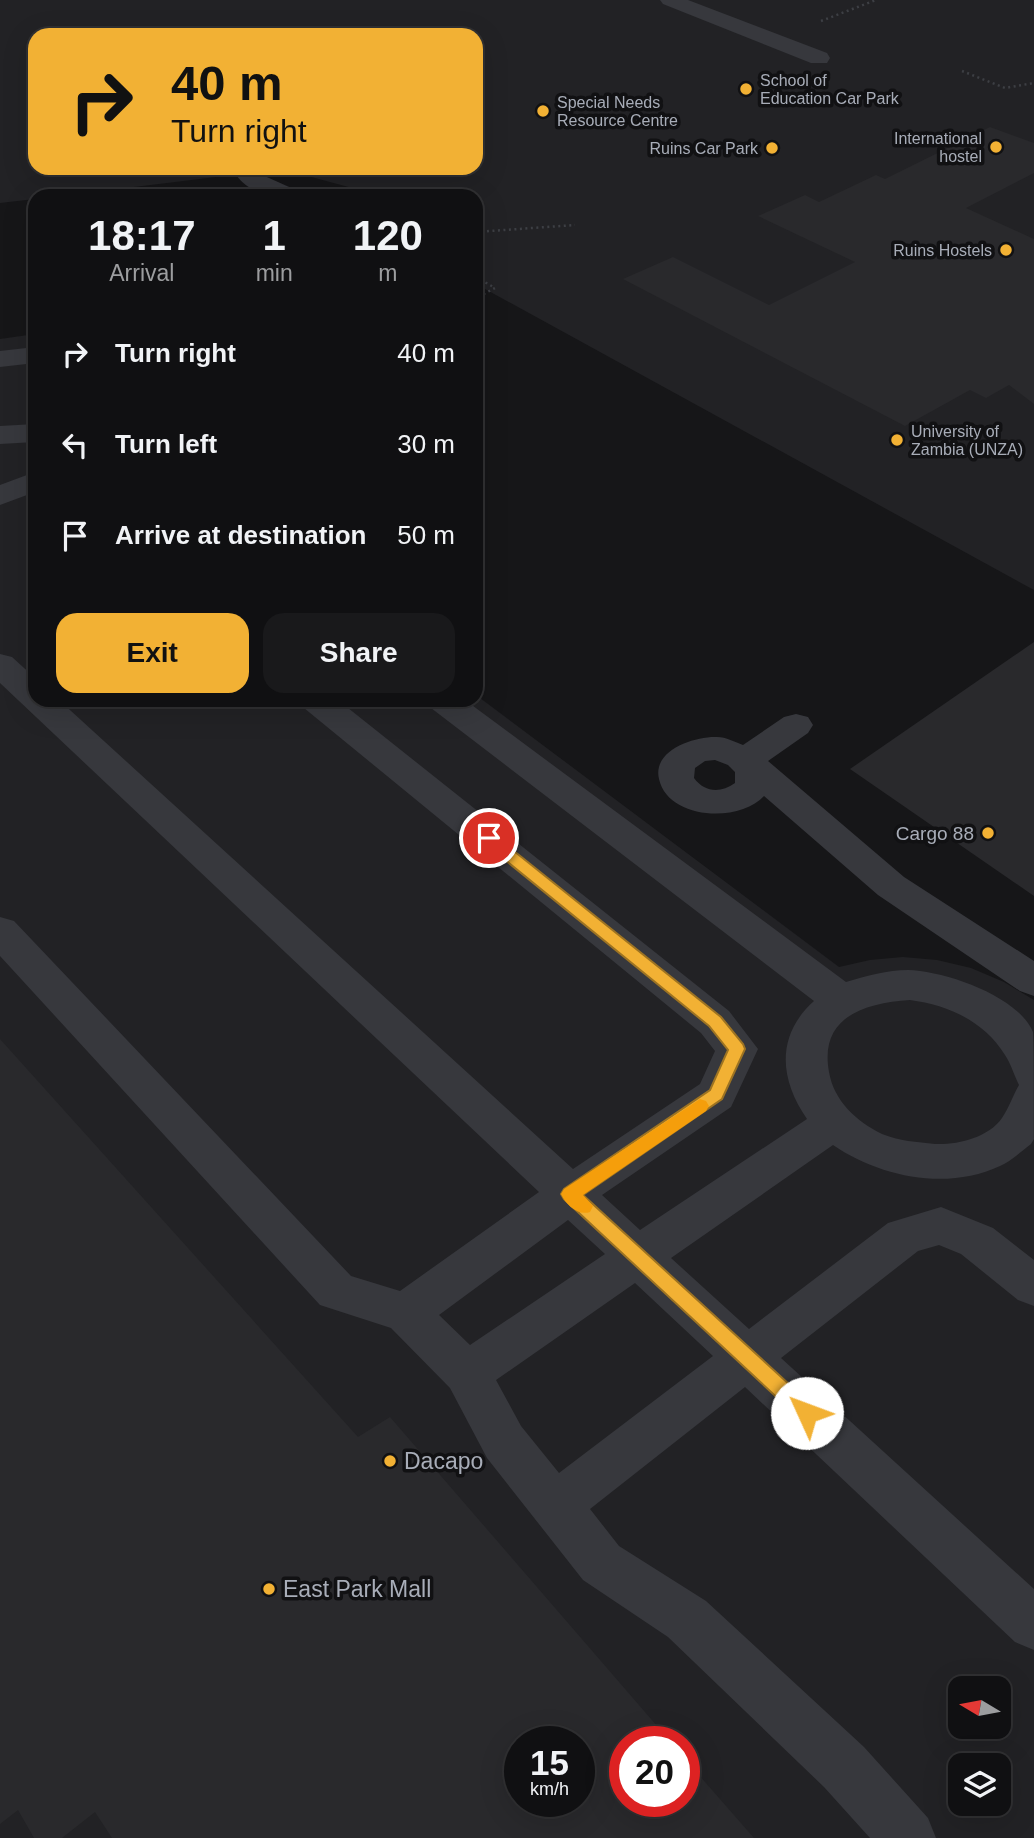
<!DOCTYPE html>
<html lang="en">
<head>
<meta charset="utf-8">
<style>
  :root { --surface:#101012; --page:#19191b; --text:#f1f3f6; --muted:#9c9d9f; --line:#303032; --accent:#f2b134 }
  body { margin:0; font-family:Arial,sans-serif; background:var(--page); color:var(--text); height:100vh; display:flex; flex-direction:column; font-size:26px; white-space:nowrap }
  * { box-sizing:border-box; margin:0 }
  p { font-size:23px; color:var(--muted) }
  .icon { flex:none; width:38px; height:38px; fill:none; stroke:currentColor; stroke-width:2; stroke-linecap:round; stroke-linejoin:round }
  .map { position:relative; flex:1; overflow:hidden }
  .panel { position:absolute; left:28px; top:189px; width:455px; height:518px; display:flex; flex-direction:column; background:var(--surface); border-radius:21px; box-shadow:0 7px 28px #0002,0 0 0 2px var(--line) }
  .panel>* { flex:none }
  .banner { position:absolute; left:28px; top:28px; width:455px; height:147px; border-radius:21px; box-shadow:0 7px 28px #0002,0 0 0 2px var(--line); background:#f2b134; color:#111; overflow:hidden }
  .needle { width:46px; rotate:280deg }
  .controls { position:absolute; left:948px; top:1676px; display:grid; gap:14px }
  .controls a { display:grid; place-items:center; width:63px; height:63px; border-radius:14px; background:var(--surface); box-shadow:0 7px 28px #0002,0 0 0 2px var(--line); font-size:35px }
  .speed { position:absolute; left:504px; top:1726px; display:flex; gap:14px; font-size:35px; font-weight:700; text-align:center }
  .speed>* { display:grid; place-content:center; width:91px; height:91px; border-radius:50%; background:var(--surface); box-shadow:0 7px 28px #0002,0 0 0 2px var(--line); line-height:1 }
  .speed small { font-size:18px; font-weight:400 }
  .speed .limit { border:10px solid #d22; background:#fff; color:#111 }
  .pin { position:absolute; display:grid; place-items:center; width:60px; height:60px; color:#fff; margin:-30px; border:4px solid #fff; border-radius:50%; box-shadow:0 2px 7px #0007 }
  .me { position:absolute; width:77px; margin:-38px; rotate:313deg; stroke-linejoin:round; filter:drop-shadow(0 0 5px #0008) }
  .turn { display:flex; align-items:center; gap:24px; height:147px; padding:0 28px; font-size:32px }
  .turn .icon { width:91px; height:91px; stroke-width:2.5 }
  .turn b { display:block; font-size:49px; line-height:60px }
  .eta { display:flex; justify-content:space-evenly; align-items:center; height:119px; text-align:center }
  .eta b { font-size:42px; font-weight:600; line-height:49px }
  .cta { display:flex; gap:14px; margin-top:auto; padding:14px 28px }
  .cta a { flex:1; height:80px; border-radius:21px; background:var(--accent); color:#111; font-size:28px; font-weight:600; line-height:80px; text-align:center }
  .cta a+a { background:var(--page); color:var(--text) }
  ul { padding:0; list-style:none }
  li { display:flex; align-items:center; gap:21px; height:91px; padding:0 28px }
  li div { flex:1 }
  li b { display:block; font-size:26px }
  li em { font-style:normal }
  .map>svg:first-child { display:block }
  .built { fill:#222225; fill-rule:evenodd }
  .building { fill:#29292c; fill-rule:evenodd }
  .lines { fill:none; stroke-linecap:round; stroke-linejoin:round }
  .path { stroke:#3d3f44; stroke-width:2.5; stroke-dasharray:2 3.5; stroke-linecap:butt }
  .minor { fill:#37383d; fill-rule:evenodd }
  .route { fill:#f2b134; stroke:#9d7322; stroke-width:2 }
  .slow { fill:#f59e0b }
  .poi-dot { fill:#f2b134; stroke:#111113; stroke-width:2.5 }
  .labels { text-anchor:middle; stroke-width:7; stroke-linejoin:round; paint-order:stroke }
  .far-poi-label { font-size:16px; fill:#a8adb8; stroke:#111113; text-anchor:start }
  .poi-label { font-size:19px; fill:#a8adb8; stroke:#111113; text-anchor:end }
  .near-poi-label { font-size:23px; fill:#a8adb8; stroke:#111113; text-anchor:start }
</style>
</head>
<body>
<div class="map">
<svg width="1034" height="1838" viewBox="0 0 1034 1838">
  <rect width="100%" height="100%" fill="#161618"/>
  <g class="built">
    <path d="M0 0H1034V590L476 284V196H382L278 168H476V35H35V168H254L216 177 60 196H35V199L0 203Z"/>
    <path d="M35 334V700H476V695L839 967 870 960 903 957 937 960 971 968 1004 982 1034 1000V1838H0V339ZM961 1689H999V1727H961ZM520 1741H579V1801H520ZM625 1741H684V1801H625ZM961 1766H999V1804H961Z"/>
  </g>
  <g class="building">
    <path d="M990 127 1034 143V173L966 208 1034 239V404L1009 385 986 398 970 390 905 426 623 279 673 257 769 305 855 262 758 216 805 195 819 202 876 175 885 179Z"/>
    <path d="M1034 642V896L850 769Z"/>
    <path d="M0 1039 358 1437 390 1417 670 1741H625V1801H684V1758L754 1838H112L95 1812 62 1838H34L18 1810 0 1824ZM520 1741H579V1801H520Z"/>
  </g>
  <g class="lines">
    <g class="path">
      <path d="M821 21 876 0"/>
      <path d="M962 71 1005 88 1034 83"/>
      <path d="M476 232 575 225"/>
      <path d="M476 277 495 288 476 298"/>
    </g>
    <g class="minor">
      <path d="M660 0H688L827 53 830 58 827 63H811L663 4Z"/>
      <path d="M249 169 298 191 301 196C280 196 251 196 237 176L241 171Z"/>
      <path d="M35 347V363L0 367V351Z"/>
      <path d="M35 424V442L0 444V426Z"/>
      <path d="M35 472V492L0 505V485Z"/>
      <path d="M0 654 12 657 35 678V700H59L573 1169 700 1084 715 1051 701 1033 304 708 299 700H338L729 1011 758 1049 731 1107 602 1195 640 1230 807 1119C779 1079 776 1035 814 1001L431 708 426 700H465L846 982C867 976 887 970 908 970 945 971 1018 996 1033 1032 1034 1043 1034 1121 1034 1139L1031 1144C1022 1151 1011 1161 1000 1166 947 1191 880 1177 833 1145L671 1258 749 1329 888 1223 941 1207 993 1228 1034 1260V1306L1018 1300 961 1254 939 1245 918 1251 781 1358 1034 1589V1650L1015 1642 745 1387 590 1509 619 1546 706 1601 864 1747 928 1818 936 1838H870L824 1787 668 1637 583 1580 487 1458 450 1388 391 1328 320 1305 0 956V917L14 921 351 1276 400 1291 539 1192 0 683ZM910 1000C948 1005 984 1021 1005 1055 1011 1064 1014 1075 1019 1085 1013 1095 1009 1108 1002 1118 988 1138 957 1145 935 1144 917 1142 899 1141 882 1134 856 1121 834 1101 829 1072 819 1017 864 1003 910 1000ZM568 1220 605 1254 470 1345 439 1315ZM635 1283 713 1356 559 1473 521 1426 496 1380Z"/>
      <path d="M796 714 808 717 813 725 808 733 768 761 904 877 1034 961V996L1020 991 878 895 764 796C740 823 668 820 659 779 652 750 695 736 717 737 726 737 735 742 743 745L784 717ZM715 760 728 765 735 772V783C721 793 705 793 694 778L695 768 705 761Z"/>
    </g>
  </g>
  <path class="route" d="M489 833 494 835 721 1017 743 1044 745 1049 722 1099 583 1195 814 1407 817 1413 814 1419 807 1422 800 1419 564 1199 561 1194 564 1189 710 1090 728 1050 709 1026 483 842 481 838Z"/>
  <path class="slow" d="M700 1099 706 1101 709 1106 706 1111 583 1195 593 1206 590 1212C578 1216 566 1205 561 1194L564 1189Z"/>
  <g class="poi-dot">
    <circle cx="746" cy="89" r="7"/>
    <circle cx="543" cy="111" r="7"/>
    <circle cx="996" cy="147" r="7"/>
    <circle cx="772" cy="148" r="7"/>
    <circle cx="1006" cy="250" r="7"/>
    <circle cx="897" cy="440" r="7"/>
    <circle cx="988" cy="833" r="7"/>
    <circle cx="390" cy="1461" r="7"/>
    <circle cx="269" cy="1589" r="7"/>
  </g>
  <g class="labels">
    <g class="far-poi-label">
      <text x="760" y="86">School of<tspan x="760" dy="18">Education Car Park</tspan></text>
      <text x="557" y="108">Special Needs<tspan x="557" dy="18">Resource Centre</tspan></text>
      <text x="982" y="144" text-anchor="end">International<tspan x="982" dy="18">hostel</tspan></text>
      <text x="758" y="154" text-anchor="end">Ruins Car Park</text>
      <text x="992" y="256" text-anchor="end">Ruins Hostels</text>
      <text x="911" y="437">University of<tspan x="911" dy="18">Zambia (UNZA)</tspan></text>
    </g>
    <g class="poi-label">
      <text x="974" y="840">Cargo 88</text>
    </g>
    <g class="near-poi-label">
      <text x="404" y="1469">Dacapo</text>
      <text x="283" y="1597">East Park Mall</text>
    </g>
  </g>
</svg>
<div class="controls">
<a><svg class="needle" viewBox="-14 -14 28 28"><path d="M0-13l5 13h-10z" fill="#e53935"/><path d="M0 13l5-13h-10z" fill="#9c9d9f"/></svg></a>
<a><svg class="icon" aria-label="layers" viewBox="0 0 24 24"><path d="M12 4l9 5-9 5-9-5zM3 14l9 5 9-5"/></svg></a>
</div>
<div class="speed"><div>15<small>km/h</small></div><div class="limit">20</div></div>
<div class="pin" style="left:489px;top:838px;background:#d93025"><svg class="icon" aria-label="arrive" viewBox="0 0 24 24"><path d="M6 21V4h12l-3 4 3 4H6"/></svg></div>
<svg class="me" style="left:807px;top:1413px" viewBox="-20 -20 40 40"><circle r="19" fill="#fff"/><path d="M0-13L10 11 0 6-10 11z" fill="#f2b134"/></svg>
<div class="banner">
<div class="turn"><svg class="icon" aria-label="right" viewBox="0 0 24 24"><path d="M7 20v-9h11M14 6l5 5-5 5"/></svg><div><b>40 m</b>Turn right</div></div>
</div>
<section class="panel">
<div class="eta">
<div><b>18:17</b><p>Arrival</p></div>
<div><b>1</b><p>min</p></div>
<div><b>120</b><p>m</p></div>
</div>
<ul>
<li><svg class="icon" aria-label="right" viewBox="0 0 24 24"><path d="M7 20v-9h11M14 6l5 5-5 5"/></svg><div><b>Turn right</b></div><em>40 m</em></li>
<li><svg class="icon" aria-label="left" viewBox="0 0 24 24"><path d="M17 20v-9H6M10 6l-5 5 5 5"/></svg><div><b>Turn left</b></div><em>30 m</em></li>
<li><svg class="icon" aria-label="arrive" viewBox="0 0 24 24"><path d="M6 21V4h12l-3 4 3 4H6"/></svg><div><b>Arrive at destination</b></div><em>50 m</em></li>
</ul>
<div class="cta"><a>Exit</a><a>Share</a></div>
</section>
</div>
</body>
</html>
